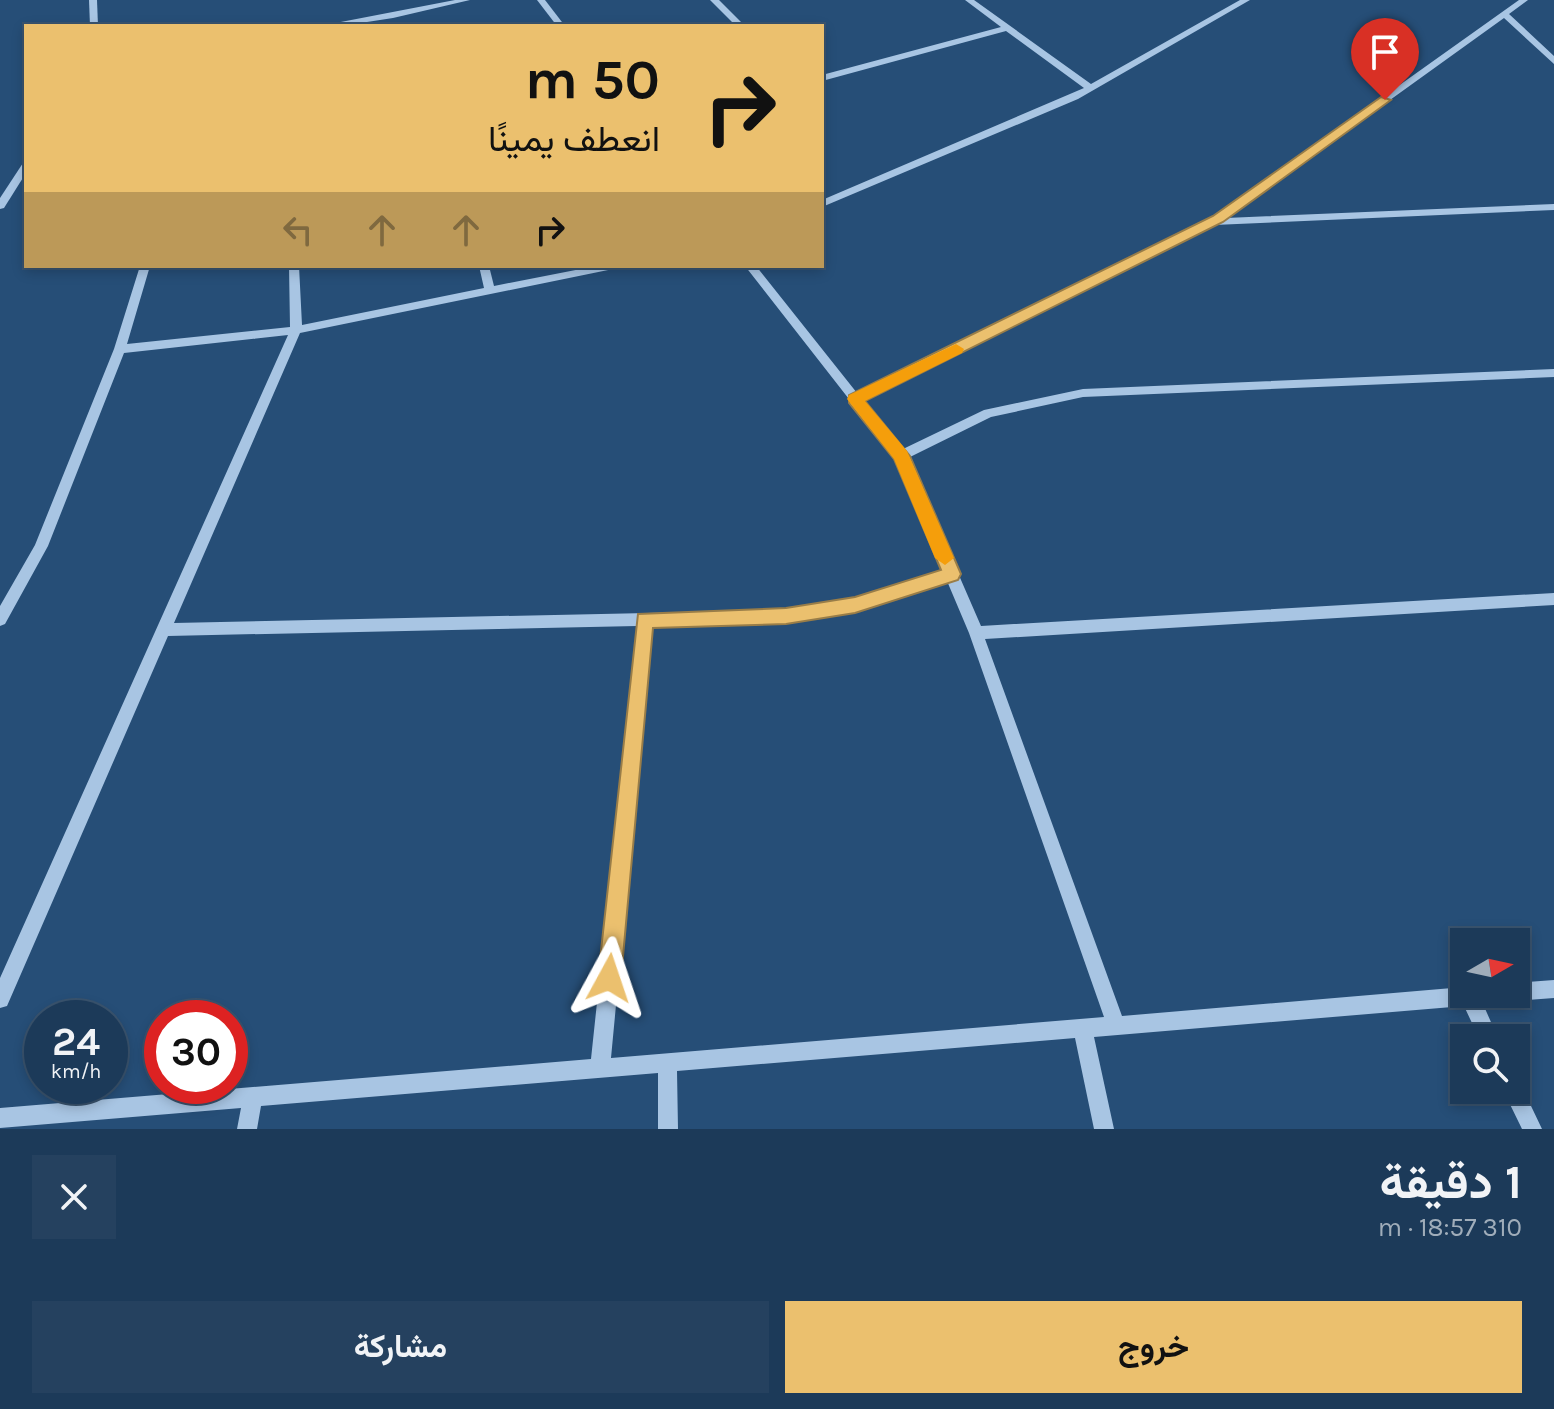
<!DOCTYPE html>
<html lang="ar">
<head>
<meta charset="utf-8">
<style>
  :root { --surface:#1c3a59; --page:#25415f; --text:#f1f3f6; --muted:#a0adba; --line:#3a546f; --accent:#ebc06e }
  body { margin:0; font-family:Karla,Vazirmatn,sans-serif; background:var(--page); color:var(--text); direction:rtl; height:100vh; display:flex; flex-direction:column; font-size:30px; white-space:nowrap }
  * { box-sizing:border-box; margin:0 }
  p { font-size:26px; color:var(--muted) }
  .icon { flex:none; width:44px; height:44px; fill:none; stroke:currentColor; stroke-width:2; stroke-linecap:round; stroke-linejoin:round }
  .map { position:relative; height:1129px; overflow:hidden; direction:ltr }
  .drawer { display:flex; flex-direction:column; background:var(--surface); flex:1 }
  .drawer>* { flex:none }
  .hud { position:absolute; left:24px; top:24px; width:800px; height:244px; border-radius:0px; box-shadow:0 4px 12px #0003,0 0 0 2px var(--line); direction:rtl; background:#ebc06e; color:#111; overflow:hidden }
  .needle { width:52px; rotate:81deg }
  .buttons { position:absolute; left:1450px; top:928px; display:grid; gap:16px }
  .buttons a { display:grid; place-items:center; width:80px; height:80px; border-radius:0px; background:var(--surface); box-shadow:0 4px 12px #0003,0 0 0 2px var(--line); font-size:40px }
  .speed { position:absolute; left:24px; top:1000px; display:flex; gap:16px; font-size:40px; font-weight:700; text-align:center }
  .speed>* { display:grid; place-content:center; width:104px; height:104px; border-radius:50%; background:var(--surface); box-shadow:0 4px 12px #0003,0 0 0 2px var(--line); line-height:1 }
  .speed small { font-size:20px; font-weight:400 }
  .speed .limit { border:12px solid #d22; background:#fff; color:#111 }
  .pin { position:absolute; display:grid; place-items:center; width:68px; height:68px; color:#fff; margin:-82px -34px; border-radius:50% 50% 50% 0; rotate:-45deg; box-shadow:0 0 8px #0007 }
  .pin .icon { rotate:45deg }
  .me { position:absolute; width:88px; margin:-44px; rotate:5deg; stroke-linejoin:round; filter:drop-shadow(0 0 6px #0008) }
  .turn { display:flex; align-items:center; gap:28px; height:168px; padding:0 32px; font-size:36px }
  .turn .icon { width:104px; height:104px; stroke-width:2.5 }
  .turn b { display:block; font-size:56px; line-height:68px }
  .lanes { display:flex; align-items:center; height:76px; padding:0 32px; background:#0003; justify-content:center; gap:40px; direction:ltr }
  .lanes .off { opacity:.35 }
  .round { display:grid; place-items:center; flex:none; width:84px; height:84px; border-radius:0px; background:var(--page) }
  .summary { display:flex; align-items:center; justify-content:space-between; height:136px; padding:0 32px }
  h1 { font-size:48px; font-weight:700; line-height:60px }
  .action { display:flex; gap:16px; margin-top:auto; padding:16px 32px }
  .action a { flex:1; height:92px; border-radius:0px; background:var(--accent); color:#111; font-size:32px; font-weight:700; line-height:92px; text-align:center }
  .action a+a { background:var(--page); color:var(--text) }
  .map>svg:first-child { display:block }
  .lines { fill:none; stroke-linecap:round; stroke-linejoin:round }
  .minor { fill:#a8c5e3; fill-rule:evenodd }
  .route { fill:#ebc06e; stroke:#997d48; stroke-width:2 }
  .slow { fill:#f59e0b }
</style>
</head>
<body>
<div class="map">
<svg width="1554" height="1129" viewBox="0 0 1554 1129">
  <rect width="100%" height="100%" fill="#264e77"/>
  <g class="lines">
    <g class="minor">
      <path d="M89 0H97L98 26H90Z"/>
      <path d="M455 0H470L393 18 341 26H320Z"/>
      <path d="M537 0H545L565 26H557Z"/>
      <path d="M710 0H719L745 26H736Z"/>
      <path d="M965 0H974L1091 84 1240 0H1250L1078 99 822 207V200L1084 88 1006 31 822 81V75L1001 27Z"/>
      <path d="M1519 0H1528L1509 14 1554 56V64L1504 18 1226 218 1554 204V210L1214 225 863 400 903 449 984 410 1083 389 1554 369V377L1083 397 991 417 908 458 981 626 1554 593V605L985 639 1122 1016 1464 987V994H1503L1501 1001 1483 1004 1498 1038H1479L1464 1006 1094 1037 1114 1129H1094L1075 1038 677 1071 678 1129H658V1073L261 1106 257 1129H237L241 1108 0 1128V1108L591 1059 637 626 168 636 7 1006 0 1008V978L288 335 124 353 48 546 5 624 0 626V606L35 545 114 349 140 266H150L127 344 290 327 289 266H299L302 325 484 288 479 266H489L494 286 596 266H618L613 269 300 333 174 623 786 610 855 599 943 571 895 458 745 266H756L857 393 1214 217ZM947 581 969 633 1104 1017 611 1058 652 625 786 622 855 611Z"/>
      <path d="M26 162V173L4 208 0 209V198L23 163Z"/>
      <path d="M1554 980V998L1516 1001 1509 999 1508 994H1516V983Z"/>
      <path d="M1516 1082 1520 1083 1542 1129H1522L1503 1090H1516Z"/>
    </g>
  </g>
  <path class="route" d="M1381 97 1391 100 1223 222 865 401 910 456 961 574 958 580 855 613 786 624 653 628 621 978 618 987 609 990 601 987 598 978 638 614 786 608 855 597 941 570 894 459 849 403V395L1213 216Z"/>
  <path class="slow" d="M956 344 964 349 962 353 865 401 907 451 954 558 945 565 935 558 894 459 847 399 849 395Z"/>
</svg>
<div class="buttons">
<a><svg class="needle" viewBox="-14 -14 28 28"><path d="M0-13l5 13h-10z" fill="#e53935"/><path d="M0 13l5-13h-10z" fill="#a0adba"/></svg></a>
<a><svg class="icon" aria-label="search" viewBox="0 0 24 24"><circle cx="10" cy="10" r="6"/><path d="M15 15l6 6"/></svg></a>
</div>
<div class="speed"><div>24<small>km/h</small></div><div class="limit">30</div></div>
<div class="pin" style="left:1385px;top:100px;background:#d93025"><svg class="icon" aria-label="arrive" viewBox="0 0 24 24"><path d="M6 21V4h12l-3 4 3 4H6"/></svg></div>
<svg class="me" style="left:609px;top:978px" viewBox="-20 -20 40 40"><path d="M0-17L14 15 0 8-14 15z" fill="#ebc06e" stroke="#fff" stroke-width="4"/></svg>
<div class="hud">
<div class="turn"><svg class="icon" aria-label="right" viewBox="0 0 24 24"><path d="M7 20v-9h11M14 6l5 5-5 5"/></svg><div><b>50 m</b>انعطف يمينًا</div></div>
<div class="lanes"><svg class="icon off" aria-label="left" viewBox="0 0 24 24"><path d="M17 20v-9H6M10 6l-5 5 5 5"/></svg><svg class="icon off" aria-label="ahead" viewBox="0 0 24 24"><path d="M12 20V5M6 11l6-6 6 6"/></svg><svg class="icon off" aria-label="ahead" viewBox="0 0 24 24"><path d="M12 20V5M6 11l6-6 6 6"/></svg><svg class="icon" aria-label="right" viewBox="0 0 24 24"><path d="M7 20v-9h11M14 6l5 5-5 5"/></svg></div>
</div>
</div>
<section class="drawer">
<div class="summary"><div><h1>1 دقيقة</h1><p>310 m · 18:57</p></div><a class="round"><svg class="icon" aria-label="close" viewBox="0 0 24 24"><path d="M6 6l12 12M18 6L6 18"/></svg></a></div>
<div class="action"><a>خروج</a><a>مشاركة</a></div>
</section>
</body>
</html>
